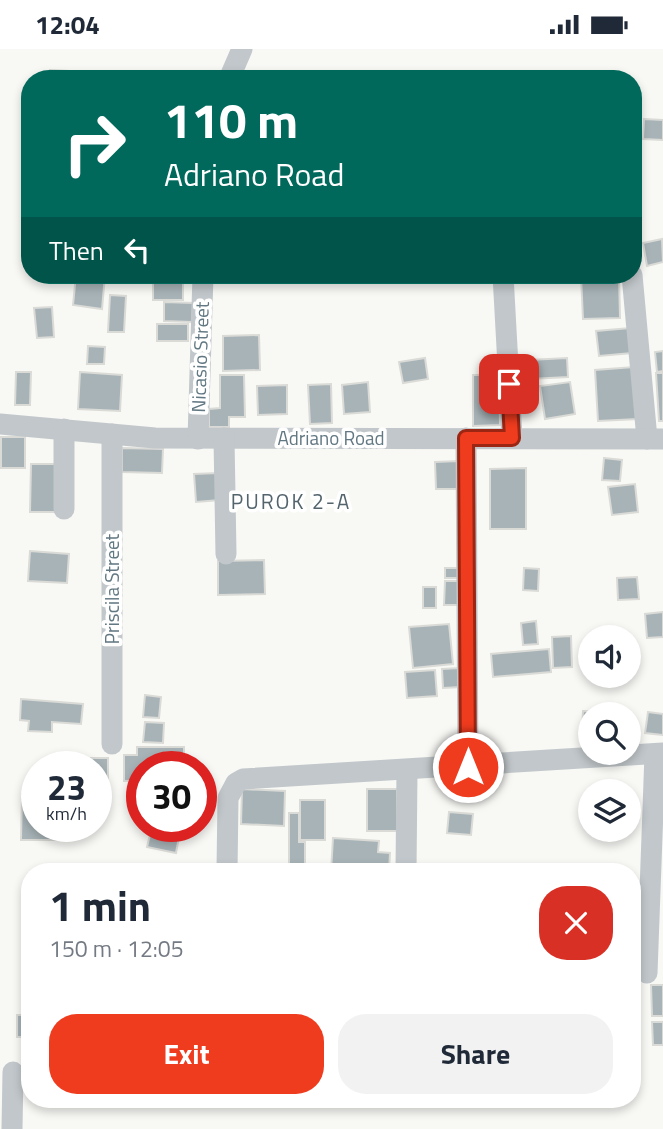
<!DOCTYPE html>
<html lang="en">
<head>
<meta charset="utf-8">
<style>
  :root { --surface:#fff; --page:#f2f2f3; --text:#1f2937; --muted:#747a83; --accent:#ef3b1e }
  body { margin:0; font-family:"Titillium Web",sans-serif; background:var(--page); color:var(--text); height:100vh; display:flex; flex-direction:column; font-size:26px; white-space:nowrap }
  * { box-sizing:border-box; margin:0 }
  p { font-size:23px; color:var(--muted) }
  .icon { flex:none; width:38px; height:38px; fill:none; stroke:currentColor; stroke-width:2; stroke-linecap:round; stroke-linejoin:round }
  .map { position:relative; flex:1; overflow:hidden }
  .sheet { position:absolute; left:21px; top:814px; width:620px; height:245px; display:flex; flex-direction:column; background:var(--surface); border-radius:28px; box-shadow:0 4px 10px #0003 }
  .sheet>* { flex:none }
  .hud { position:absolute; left:21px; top:21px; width:621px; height:214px; border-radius:28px; box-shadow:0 4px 10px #0003; background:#00695c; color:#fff; overflow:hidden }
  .fabs { position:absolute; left:578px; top:576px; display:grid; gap:14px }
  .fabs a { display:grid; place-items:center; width:63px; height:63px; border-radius:50%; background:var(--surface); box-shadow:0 4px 10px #0003; font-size:35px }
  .speed { position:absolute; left:21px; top:702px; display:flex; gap:14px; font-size:35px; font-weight:700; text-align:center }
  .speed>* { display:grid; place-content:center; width:91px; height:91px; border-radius:50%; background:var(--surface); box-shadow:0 4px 10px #0003; line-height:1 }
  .speed small { font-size:18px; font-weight:400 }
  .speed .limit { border:10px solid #d22; background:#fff; color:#111 }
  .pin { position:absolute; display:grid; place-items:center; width:60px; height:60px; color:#fff; margin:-30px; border-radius:14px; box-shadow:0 4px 10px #0006 }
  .me { position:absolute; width:77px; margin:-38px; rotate:0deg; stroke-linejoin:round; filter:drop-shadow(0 0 5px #0008) }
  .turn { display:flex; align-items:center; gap:24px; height:147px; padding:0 28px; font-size:32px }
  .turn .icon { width:91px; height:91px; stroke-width:2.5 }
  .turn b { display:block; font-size:49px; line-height:60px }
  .then { display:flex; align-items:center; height:66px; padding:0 28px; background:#0003; gap:14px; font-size:26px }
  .round { display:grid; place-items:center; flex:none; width:74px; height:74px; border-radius:28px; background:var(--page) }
  .head { display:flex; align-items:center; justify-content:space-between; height:119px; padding:0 28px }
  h1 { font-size:42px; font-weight:700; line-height:52px }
  .action { display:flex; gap:14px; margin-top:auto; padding:14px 28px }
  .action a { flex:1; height:80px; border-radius:28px; background:var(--accent); color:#fff; font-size:28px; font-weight:700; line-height:80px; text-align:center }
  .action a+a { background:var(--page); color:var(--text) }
  .status { display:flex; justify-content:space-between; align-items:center; height:49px; padding:0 35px; background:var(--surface); direction:ltr }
  .status svg { height:19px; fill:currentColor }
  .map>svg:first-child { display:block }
  .building { fill:#a7b3b7; stroke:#dadad7; stroke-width:2 }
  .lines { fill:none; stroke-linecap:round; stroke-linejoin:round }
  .minor { stroke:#c1c7ca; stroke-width:21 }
  .route-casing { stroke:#9b2614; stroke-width:18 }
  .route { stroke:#ef3b1e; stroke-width:12 }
  .labels { text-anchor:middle; stroke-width:7; stroke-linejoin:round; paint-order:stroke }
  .street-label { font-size:19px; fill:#617782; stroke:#fff }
  .neighbourhood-label { font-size:21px; letter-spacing:2px; fill:#53646d; stroke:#fff }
</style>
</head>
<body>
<div class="status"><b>12:04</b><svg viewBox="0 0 49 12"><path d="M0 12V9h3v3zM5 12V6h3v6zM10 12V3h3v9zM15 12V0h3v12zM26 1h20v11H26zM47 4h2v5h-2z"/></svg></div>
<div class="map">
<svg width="663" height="1080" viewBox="0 0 663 1080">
  <rect width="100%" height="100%" fill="#f8f8f5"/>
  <g class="building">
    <path d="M50 21 69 22V30H50Z"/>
    <path d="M644 70 663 71V91L643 90Z"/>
    <path d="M662 190 663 213 647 217 643 194Z"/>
    <path d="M76 226H105L102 260 73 256Z"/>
    <path d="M156 226H182L181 230 156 229Z"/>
    <path d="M619 226 620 269 583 270 581 227Z"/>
    <rect x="153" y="232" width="30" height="19"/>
    <path d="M110 246 126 247 124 283H108Z"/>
    <path d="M164 253 193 254 192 273 164 272Z"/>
    <path d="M52 258 54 288 37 289 34 259Z"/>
    <rect x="157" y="275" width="31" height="17"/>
    <path d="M630 279 632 304 599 307 596 282Z"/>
    <path d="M259 286 260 321 223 322V287Z"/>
    <path d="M88 297 105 298 104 315H87Z"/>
    <path d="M663 302V322L657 323 655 303Z"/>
    <path d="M425 309 428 330 403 334 399 313Z"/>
    <path d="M567 309 568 328 530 330 529 311Z"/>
    <path d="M634 318 638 370 598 372 595 321Z"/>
    <path d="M16 323H31L30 356H15Z"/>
    <path d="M80 323 122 326 120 362 78 360Z"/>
    <path d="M656 324H663V372H659Z"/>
    <path d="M220 326H244L245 368H229V378H209V360L220 359Z"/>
    <path d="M473 326H499L500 376 473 377Z"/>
    <path d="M368 333 370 363 344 365 342 336Z"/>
    <path d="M570 333 575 365 545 370 540 337Z"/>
    <path d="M331 335 332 374 310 375 308 336Z"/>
    <path d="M287 336V365L258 366 257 337Z"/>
    <rect x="1" y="388" width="24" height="31"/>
    <path d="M122 399 163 400 162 424 122 423Z"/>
    <path d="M604 409 622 411 620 432 602 431Z"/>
    <path d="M459 412 460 440H436L435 413Z"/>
    <path d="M31 415H57L56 463H30Z"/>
    <path d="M526 419V480H490V420Z"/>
    <path d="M218 424 220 451 196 453 194 425Z"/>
    <path d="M635 435 638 463 612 466 608 438Z"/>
    <path d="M30 502 69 505 67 534 28 532Z"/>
    <path d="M264 511 265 545 218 546V512Z"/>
    <rect x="445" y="519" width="14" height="10"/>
    <path d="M524 519 539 520 538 542 523 541Z"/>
    <path d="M637 528 639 550 618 551 617 529Z"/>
    <path d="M445 532H461L460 556H444Z"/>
    <rect x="423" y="538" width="13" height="21"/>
    <path d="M663 563V588L647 589 645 565Z"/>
    <path d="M536 572 538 595 523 596 521 574Z"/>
    <path d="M449 575 453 615 413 619 409 578Z"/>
    <path d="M571 587 572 618 553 619 552 588Z"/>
    <path d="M549 600 551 623 493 628 491 605Z"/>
    <path d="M460 619 461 638 443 639 442 620Z"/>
    <path d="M435 621 437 647 407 649 405 623Z"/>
    <path d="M145 646 161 648 159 669 143 668Z"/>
    <path d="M21 650 83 655 81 675 52 673V683L28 682 29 672 20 671Z"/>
    <path d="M583 662 615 664V665H590V687H582Z"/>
    <path d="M648 663 663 665V686L645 684Z"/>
    <path d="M145 673 164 674 163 694 143 693Z"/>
    <path d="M137 698H184V718H142V732H124V706H137Z"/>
    <path d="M91 709H108V740H96V718H91Z"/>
    <path d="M242 740 285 742 284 777 241 775Z"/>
    <rect x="367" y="740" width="30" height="42"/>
    <path d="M22 745H37V777H60V791H21Z"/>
    <rect x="300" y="751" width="25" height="40"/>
    <path d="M449 763 473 765 471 786 447 784Z"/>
    <path d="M289 764H299V793H305V819H289Z"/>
    <path d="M152 777H181L176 804 147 798Z"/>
    <path d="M333 789 379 792 378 803 390 804 389 822H331Z"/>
    <path d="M651 936H663V967H652Z"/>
    <rect x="17" y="966" width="13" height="22"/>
    <path d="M652 973H663V996H653Z"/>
    <rect x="242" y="1050" width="28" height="8"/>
  </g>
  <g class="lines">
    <g class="minor">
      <path d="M229 30 242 0"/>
      <path d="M503 226 512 389"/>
      <path d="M632 226 647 390"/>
      <path d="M0 375 155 389 663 390"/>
      <path d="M64 380V460"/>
      <path d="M224 389 226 505"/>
      <path d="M466 389 468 718"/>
      <path d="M198 390 203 226"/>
      <path d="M112 695V385"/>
      <path d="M227 822 228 749 236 734 243 730 663 704"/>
      <path d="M406 822 407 721"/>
      <path d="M647 924 655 705"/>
      <path d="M12 1080 13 1023"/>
    </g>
  </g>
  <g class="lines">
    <defs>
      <path id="route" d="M468 718 466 389H512L509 335"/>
    </defs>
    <use href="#route" class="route-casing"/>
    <use href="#route" class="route"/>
  </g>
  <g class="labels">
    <g class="street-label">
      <text transform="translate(200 308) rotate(-88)" y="7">Nicasio Street</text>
      <text x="331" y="396">Adriano Road</text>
      <text transform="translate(112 540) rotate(-90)" y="7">Priscila Street</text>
    </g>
    <g class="neighbourhood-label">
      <text x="291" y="460">PUROK 2-A</text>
    </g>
  </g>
</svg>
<div class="fabs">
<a><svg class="icon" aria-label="sound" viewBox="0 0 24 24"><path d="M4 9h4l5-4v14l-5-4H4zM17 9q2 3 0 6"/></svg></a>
<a><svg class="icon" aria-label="search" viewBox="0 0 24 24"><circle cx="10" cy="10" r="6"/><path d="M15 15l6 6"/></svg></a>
<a><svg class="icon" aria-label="layers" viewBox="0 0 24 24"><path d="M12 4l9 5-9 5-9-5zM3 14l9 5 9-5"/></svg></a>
</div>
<div class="speed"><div>23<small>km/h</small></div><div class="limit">30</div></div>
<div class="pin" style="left:509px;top:335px;background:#d93025"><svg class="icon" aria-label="arrive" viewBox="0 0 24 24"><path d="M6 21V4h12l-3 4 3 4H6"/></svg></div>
<svg class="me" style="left:468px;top:718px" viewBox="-20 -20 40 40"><circle r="17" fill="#ef3b1e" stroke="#fff" stroke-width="3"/><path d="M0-11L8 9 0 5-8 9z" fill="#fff"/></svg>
<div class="hud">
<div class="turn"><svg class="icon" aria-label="right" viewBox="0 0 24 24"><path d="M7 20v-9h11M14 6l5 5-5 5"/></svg><div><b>110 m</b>Adriano Road</div></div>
<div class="then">Then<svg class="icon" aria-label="left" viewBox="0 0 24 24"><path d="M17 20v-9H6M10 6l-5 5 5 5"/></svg></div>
</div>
<section class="sheet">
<div class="head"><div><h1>1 min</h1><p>150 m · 12:05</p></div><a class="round" style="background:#d93025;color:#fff"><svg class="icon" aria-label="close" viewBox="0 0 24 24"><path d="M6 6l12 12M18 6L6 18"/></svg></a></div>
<div class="action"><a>Exit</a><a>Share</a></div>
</section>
</div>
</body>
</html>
